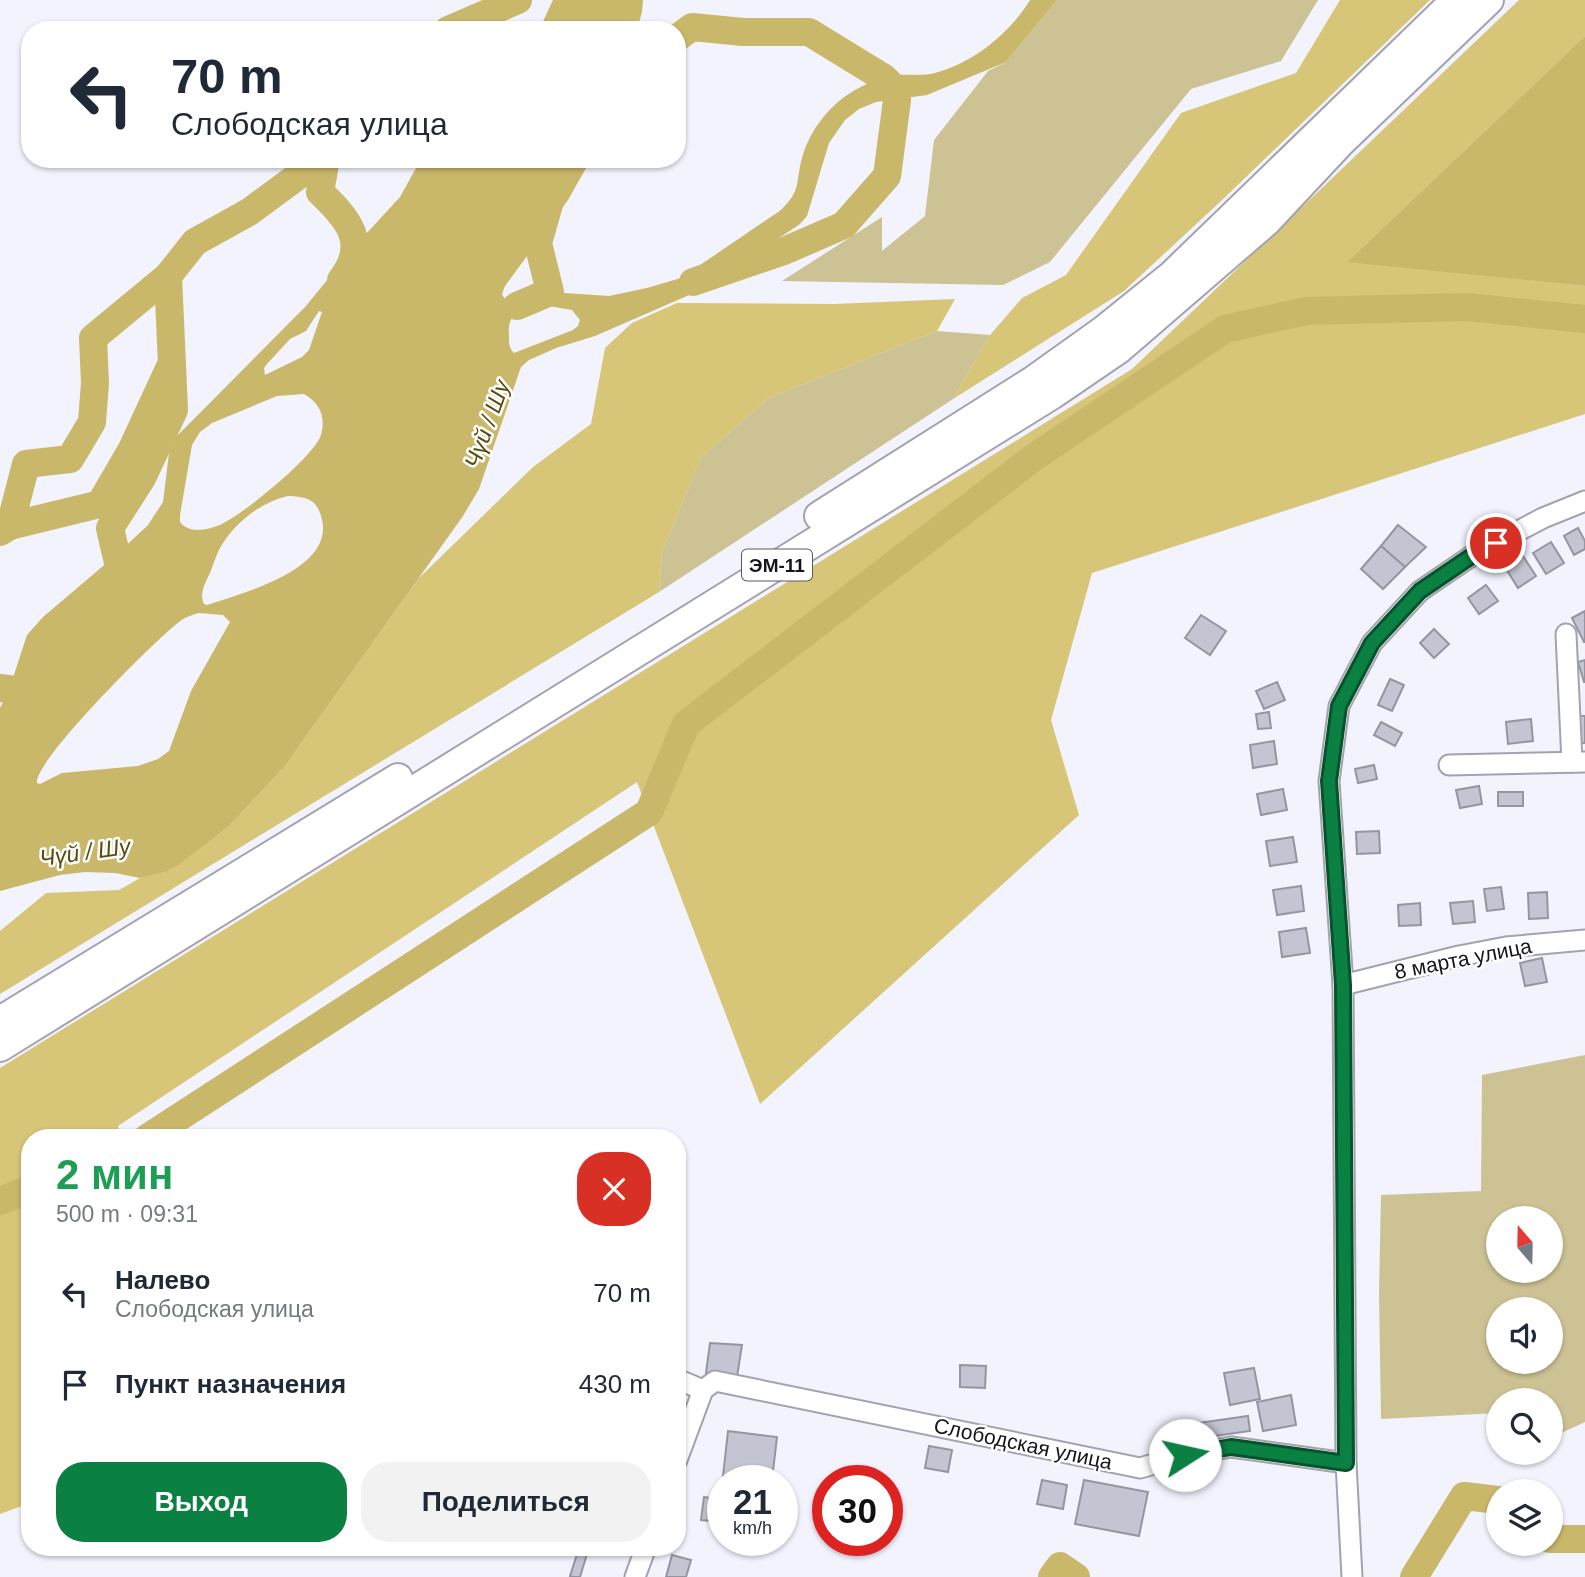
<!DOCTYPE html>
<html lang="ru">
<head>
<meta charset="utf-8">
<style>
  :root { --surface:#fff; --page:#f2f2f3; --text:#1f2937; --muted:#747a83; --accent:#0b8043 }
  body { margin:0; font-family:Helvetica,sans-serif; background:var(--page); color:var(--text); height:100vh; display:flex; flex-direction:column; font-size:26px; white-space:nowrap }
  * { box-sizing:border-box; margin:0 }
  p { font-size:23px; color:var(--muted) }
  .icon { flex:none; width:38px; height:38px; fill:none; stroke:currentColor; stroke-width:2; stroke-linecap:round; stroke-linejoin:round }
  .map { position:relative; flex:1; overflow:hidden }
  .details { position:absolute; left:21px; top:1129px; width:665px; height:427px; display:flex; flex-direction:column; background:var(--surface); border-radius:28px; box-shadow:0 2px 5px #0004 }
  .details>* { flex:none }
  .banner { position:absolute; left:21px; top:21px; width:665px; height:147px; border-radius:28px; box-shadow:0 2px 5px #0004; background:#fff; color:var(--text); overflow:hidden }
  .needle { width:46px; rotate:340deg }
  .controls { position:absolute; left:1486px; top:1206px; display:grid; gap:14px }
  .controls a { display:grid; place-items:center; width:77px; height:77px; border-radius:50%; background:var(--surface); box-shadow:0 2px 5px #0004; font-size:35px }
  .speed { position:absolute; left:707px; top:1465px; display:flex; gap:14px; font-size:35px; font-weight:700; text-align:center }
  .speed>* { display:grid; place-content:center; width:91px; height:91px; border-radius:50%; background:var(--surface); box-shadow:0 2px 5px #0004; line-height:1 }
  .speed small { font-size:18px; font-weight:400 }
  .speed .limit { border:10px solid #d22; background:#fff; color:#111 }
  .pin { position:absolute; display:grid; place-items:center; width:60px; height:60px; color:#fff; margin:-30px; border:4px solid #fff; border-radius:50%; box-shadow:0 2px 7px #0007 }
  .me { position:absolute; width:77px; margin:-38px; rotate:80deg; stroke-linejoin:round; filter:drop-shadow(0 0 5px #0008) }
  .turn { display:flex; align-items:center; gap:24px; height:147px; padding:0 35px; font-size:32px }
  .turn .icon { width:91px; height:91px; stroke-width:2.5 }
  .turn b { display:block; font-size:49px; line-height:60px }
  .round { display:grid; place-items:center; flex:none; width:74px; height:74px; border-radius:28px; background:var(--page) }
  .headline { display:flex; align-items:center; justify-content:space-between; height:119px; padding:0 35px }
  h1 { font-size:42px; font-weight:600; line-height:52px; color:#1e9e55 }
  .cta { display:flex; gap:14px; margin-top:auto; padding:14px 35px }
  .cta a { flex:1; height:80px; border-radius:28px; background:var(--accent); color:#fff; font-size:28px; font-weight:600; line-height:80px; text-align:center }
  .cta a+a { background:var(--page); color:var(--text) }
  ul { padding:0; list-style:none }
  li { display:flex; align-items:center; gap:21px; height:91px; padding:0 35px }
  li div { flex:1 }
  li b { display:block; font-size:26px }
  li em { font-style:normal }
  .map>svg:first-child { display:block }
  .green { fill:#cdc293; fill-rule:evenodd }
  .forest { fill:#d7c578 }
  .water { fill:#c9b76a; fill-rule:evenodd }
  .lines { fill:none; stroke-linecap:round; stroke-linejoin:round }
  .river { stroke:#c9b76a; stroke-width:28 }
  .building { fill:#c4c5d2; stroke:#9495a0; stroke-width:2 }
  .minor-casing { stroke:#a2a3af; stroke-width:23 }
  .highway-casing { stroke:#a2a3af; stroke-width:32 }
  .minor { stroke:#fff; stroke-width:19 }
  .highway { stroke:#fff; stroke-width:28 }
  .route-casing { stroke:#07532c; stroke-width:18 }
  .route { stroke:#0b8043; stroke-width:12 }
  .labels { text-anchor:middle; stroke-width:5; stroke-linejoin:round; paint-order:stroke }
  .shield { fill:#fff; stroke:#5a5a5e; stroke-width:2 }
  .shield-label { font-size:19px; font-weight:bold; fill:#141419 }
  .street-label { font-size:21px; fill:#141419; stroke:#fff }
  .water-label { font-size:23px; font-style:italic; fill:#594c11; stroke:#fff }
</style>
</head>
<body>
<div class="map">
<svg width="1585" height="1577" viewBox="0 0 1585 1577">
  <rect width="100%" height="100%" fill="#f2f3fd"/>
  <g class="green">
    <path d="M1057 0H1318L1281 61 1191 89 1050 262 1003 285 782 281 882 217V251L925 216 934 140 988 71 1006 62Z"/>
    <path d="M937 331 990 335 953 399 659 592 662 552 701 458 767 399Z"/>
    <path d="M1585 1055V1422L1559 1434 1551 1429 1550 1400H1498V1413L1381 1419 1379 1294 1381 1195 1481 1191 1482 1075ZM1498 1218H1550V1270H1498ZM1498 1309H1550V1362H1498Z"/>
  </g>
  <g class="forest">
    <path d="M1340 0H1430L1220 202 1124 291 953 399 990 335 1022 298 1066 275 1181 113 1296 73Z"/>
    <path d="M1519 0H1585V36L1348 261 1585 286V414L1092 573 1051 720 1079 815 760 1104 637 782 118 1126 121 1137 30 1138V1503L0 1514V1068L1132 369Z"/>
    <path d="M955 299 937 331 767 399 701 458 662 552 659 592 0 994V931L46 893 119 890 140 878 166 872 179 865 228 827 285 766 419 578 533 467 591 424 605 348 632 323 677 303 834 304Z"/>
  </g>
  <g class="water">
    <path d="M553 0H643L642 12 637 30H539Z"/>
    <path d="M1030 0H1057L1006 62 927 95 876 102 859 109 845 120 829 143 807 216 800 224 703 289 595 336 556 348 529 360 521 367 479 489 463 516 285 766 228 827 179 865 166 872 140 878 115 873 85 872 60 875 0 891V708L9 690 27 635 43 617 116 555 148 525 163 502 169 453 176 437 306 306 354 247 400 197 421 159H591L568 200 505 286 502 294 504 298 508 300 550 292 609 296 647 288 681 278 781 210C802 189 795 184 802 158 810 129 831 103 857 89 869 82 884 77 897 75 910 74 923 76 935 73 973 63 1010 33 1030 0ZM537 304 572 310 580 320 578 326 573 330 514 353C509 348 509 344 509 336 507 314 518 311 537 304ZM319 311 322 312 309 350 302 357 265 375 264 368 267 364 290 339 306 331ZM304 394C320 403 326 417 321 435 314 457 242 515 220 525 207 530 189 534 180 522V515L192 445 200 432 212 423 277 396ZM288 496C305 497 316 498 321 516 338 569 243 593 207 605L204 604C199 594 205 583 210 573 214 563 217 552 223 543 238 520 262 502 288 496ZM199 613 223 615 230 622 191 691 169 751 158 759 138 766 62 773 40 784 37 783C33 762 156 639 179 622 185 617 192 615 199 613Z"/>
    <path d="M1585 36V286L1347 262Z"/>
  </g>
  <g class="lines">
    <g class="river">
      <path d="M448 30 518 0"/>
      <path d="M677 38 692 27 743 32H809L884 78 894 88 897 100 887 176 844 225 784 251 693 282"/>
      <path d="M326 159 320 192C348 219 370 243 341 280"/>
      <path d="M517 306 550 292 538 243 550 201 575 159"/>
      <path d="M10 526 26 464 70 459 92 422 95 383 93 338 168 276"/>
      <path d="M0 532 10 526 100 504 132 449 169 369"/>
      <path d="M125 593 110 528 142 478 174 410 168 276 195 242 249 212 321 159"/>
      <path d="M0 688 46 694"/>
      <path d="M147 1138 649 812 686 724 1033 458 1225 329 1306 311 1466 307 1585 319"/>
      <path d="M0 1201 30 1189"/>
      <path d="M1550 1539H1585"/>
      <path d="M1052 1577 1060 1566 1076 1577"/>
      <path d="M1414 1577 1464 1496 1498 1500"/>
    </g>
  </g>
  <g class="building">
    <path d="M1398 525 1426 547 1405 567 1381 546Z"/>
    <path d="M1578 528 1585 541V549L1574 555 1564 536Z"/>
    <path d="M1551 542 1564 563 1546 574 1533 553Z"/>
    <path d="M1381 546 1405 567 1383 589 1361 569Z"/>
    <path d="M1523 556 1536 576 1518 588 1505 567Z"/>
    <path d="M1486 585 1498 601 1479 614 1468 598Z"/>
    <path d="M1585 611V642H1584L1572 618Z"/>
    <path d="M1201 615 1226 631 1210 655 1185 638Z"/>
    <path d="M1434 629 1449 644 1434 658 1420 643Z"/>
    <path d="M1585 660V682H1584L1578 662Z"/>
    <path d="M1390 679 1404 685 1392 711 1378 705Z"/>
    <path d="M1277 682 1285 700 1264 709 1256 691Z"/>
    <path d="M1269 712 1271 728 1258 729 1256 714Z"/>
    <rect x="1580" y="716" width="5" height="27"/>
    <path d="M1531 719 1533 741 1508 744 1506 722Z"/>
    <path d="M1381 722 1402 733 1395 746 1374 735Z"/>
    <path d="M1274 741 1277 764 1253 768 1250 745Z"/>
    <path d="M1374 765 1377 779 1358 783 1355 769Z"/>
    <path d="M1479 786 1482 804 1460 808 1456 790Z"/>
    <path d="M1283 789 1287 810 1261 815 1257 794Z"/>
    <rect x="1498" y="792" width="25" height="14"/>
    <path d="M1379 831 1380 853 1357 854 1356 832Z"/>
    <path d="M1293 837 1297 862 1270 866 1266 841Z"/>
    <path d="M1301 886 1304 911 1277 915 1273 890Z"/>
    <path d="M1501 887 1504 909 1487 911 1484 889Z"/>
    <path d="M1547 892 1548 918 1529 919 1528 893Z"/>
    <path d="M1473 901 1475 922 1453 924 1450 903Z"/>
    <path d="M1420 903 1421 925 1399 926 1398 905Z"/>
    <path d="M1306 928 1310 953 1282 957 1279 932Z"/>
    <path d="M1542 958 1547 982 1525 986 1520 963Z"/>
    <path d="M710 1343 742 1345 737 1377 706 1373Z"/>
    <path d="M960 1365 986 1366 985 1388 960 1387Z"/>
    <path d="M1254 1368 1260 1399 1230 1405 1224 1373Z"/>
    <path d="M1291 1395 1296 1425 1263 1431 1257 1402Z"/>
    <path d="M1248 1416 1250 1431 1200 1438 1198 1423Z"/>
    <path d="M728 1431 777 1437 772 1480H723L721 1494Z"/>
    <path d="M929 1446 952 1450 948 1472 925 1468Z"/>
    <path d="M1042 1480 1067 1485 1063 1509 1037 1504Z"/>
    <path d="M1084 1480 1148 1492 1139 1536 1075 1524Z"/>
    <path d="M704 1497 723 1500V1522L701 1520Z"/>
    <path d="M578 1551 587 1554 580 1577H573L570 1576Z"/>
    <path d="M672 1555 691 1560 686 1577H666Z"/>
  </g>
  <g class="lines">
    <defs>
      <g id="minor">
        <path d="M1566 634 1572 762"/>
        <path d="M1449 765 1585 762"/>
        <path d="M1343 985 1459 956 1506 947 1585 940"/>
        <path d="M677 1379 703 1390"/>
        <path d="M677 1460 703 1390 715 1381 1140 1468 1185 1455 1231 1447 1346 1463"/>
        <path d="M635 1577 646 1547"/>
        <path d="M1352 1577 1346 1463 1343 985 1329 781 1339 706 1372 643 1420 591 1473 555 1543 518 1585 501"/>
      </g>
      <g id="highway">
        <path d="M819 516 1034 380 1104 330 1171 276 1456 0"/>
        <path d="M0 1021 398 778"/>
        <path d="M0 1047 1053 394 1119 349 1267 221 1340 143 1489 0"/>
      </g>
    </defs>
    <use href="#minor" class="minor-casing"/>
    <use href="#highway" class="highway-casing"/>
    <use href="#minor" class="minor"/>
    <use href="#highway" class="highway"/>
  </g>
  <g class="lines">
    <defs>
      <path id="route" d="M1185 1455 1231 1447 1346 1463 1343 985 1329 781 1339 706 1372 643 1420 591 1473 555 1496 543"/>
    </defs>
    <use href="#route" class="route-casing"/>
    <use href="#route" class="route"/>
  </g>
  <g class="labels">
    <rect class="shield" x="742" y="549.5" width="70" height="31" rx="5"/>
    <g class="shield-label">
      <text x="777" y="572">ЭМ-11</text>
    </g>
    <g class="street-label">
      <text transform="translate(1463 959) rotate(-11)" y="7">8 марта улица</text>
      <text transform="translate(1023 1444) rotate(12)" y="7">Слободская улица</text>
    </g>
    <g class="water-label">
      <text transform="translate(487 424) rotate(-70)" y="8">Чүй / Шу</text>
      <text transform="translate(85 852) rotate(-8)" y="8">Чүй / Шу</text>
    </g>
  </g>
</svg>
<div class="controls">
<a><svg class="needle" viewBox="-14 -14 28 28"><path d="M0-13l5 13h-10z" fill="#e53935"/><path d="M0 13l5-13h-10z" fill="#747a83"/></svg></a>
<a><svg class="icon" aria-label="sound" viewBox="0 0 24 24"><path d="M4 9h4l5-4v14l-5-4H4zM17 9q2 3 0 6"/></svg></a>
<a><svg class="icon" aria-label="search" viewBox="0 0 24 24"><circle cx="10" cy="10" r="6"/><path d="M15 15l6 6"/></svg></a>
<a><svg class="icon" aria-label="layers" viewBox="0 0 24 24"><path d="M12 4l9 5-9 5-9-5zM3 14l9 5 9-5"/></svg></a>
</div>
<div class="speed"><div>21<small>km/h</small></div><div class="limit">30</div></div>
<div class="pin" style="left:1496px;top:543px;background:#d93025"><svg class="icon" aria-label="arrive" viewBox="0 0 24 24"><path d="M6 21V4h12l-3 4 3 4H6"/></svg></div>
<svg class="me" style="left:1185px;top:1455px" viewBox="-20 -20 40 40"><circle r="19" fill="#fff"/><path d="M0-13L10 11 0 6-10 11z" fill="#0b8043"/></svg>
<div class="banner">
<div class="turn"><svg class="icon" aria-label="left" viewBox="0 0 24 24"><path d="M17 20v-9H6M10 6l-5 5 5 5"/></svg><div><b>70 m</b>Слободская улица</div></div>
</div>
<section class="details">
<div class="headline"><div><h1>2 мин</h1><p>500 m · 09:31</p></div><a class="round" style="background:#d93025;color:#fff"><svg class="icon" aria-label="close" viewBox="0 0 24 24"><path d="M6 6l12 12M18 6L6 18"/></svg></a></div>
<ul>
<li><svg class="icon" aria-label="left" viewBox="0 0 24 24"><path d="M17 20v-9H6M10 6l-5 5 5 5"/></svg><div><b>Налево</b><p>Слободская улица</p></div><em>70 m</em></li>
<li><svg class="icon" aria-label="arrive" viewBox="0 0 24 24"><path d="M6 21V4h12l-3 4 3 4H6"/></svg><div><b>Пункт назначения</b></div><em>430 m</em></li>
</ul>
<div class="cta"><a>Выход</a><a>Поделиться</a></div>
</section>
</div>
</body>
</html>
